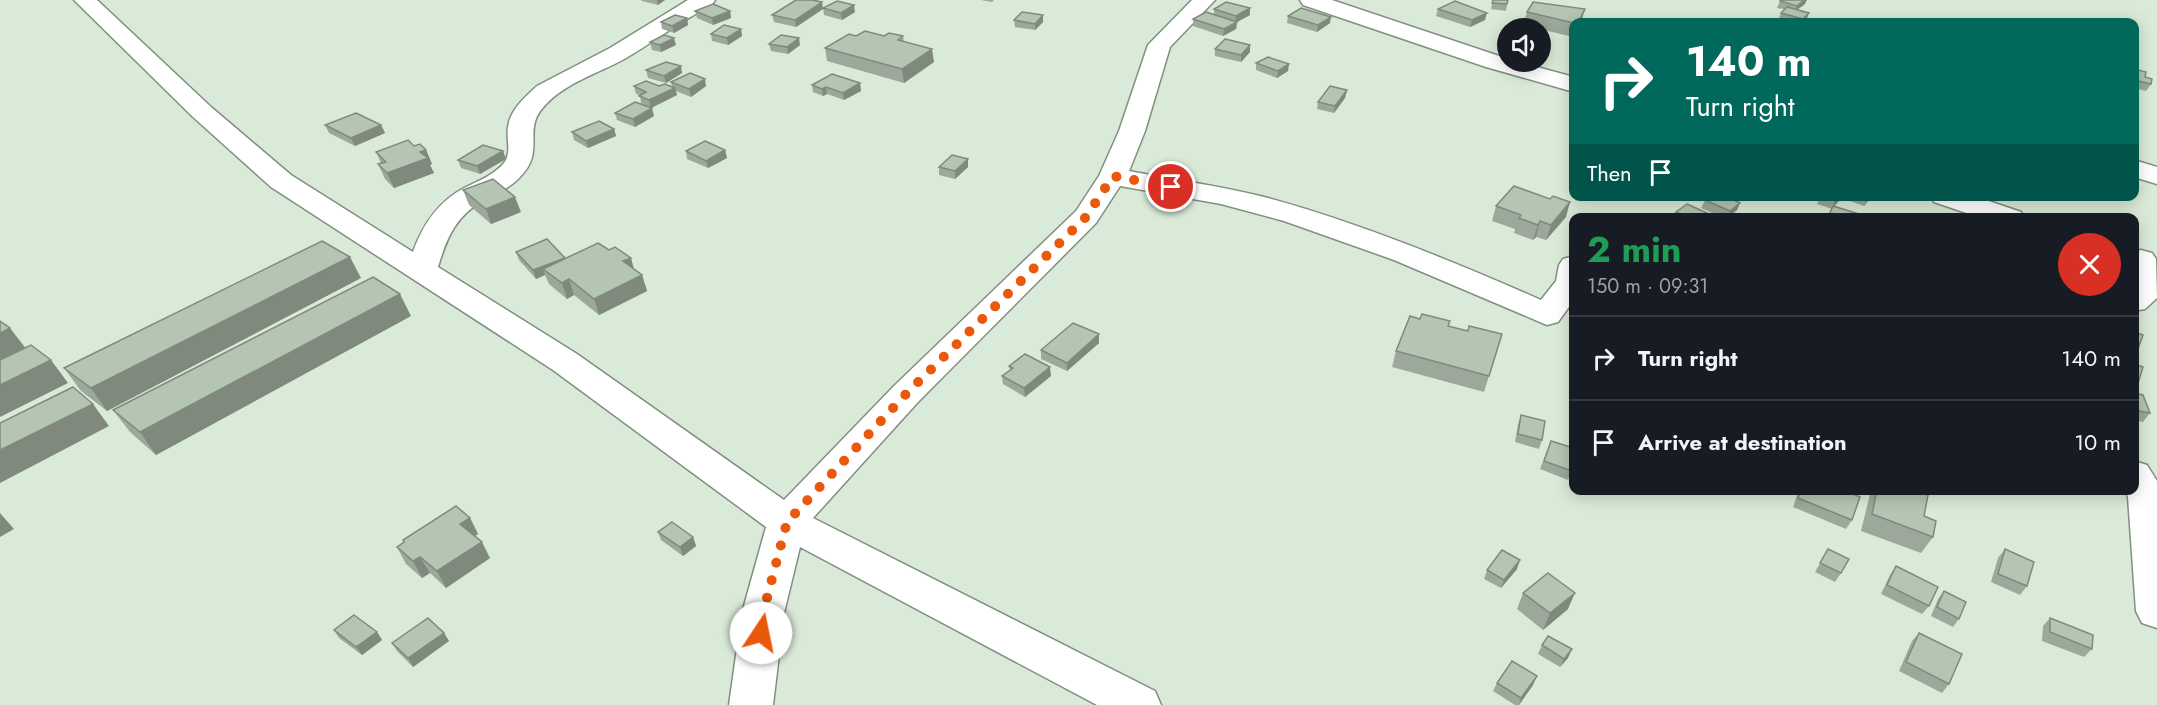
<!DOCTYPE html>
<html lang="en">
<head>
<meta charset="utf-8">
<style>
  :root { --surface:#171b24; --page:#242831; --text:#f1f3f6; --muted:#9ea1a6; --line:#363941 }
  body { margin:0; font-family:Jost,sans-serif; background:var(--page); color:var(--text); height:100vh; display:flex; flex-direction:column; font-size:22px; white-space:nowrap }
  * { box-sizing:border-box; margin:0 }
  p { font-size:20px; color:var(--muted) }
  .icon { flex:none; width:33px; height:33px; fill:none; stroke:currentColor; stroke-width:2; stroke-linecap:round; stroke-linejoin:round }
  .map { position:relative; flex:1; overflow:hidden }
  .details { position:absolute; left:1569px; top:213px; width:570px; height:282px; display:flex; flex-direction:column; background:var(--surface); border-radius:12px; box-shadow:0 3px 15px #0003 }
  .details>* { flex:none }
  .top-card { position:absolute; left:1569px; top:18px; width:570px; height:183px; border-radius:12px; box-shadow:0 3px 15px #0003; background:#00695c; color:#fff; overflow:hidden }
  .tools { position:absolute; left:1497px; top:18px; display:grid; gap:12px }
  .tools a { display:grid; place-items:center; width:54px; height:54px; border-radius:50%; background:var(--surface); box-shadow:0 3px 15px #0003; font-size:30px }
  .pin { position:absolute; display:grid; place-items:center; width:51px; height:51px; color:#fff; margin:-26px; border:3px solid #fff; border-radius:50%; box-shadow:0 2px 6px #0007 }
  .me { position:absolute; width:66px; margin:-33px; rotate:11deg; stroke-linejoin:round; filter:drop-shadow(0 0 4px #0008) }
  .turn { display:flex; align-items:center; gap:21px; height:126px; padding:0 18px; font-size:27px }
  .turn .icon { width:78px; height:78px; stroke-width:2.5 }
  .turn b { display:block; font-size:42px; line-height:51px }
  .then { display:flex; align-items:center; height:57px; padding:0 18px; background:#0003; gap:12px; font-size:22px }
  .round { display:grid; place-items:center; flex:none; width:63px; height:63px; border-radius:32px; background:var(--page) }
  .summary { display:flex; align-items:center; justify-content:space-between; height:102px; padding:0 18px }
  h1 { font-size:36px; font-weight:700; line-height:45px; color:#1e9e55 }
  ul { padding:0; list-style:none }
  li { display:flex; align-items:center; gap:18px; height:84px; padding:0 18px; border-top:2px solid var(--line) }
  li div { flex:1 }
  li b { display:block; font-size:22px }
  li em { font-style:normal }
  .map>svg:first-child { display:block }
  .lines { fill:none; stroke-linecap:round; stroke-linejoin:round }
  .street-casing { stroke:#808f7f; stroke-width:3 }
  .street { fill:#fff; fill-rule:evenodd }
  .wall { fill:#9ca99a }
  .shaded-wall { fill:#7f8a7d }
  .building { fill:#b5c5b3; stroke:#7f8a7d; stroke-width:1.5 }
  .route { stroke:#ea580c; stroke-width:10; stroke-dasharray:0 18 }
</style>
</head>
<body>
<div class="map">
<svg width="2157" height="705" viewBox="0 0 2157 705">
  <rect width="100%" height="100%" fill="#daead8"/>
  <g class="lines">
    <defs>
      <g id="street">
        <path d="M74 0H97L211 107 291 175 413 252C423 224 438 202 464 188 478 181 494 175 504 163 512 153 506 139 508 127 510 110 525 97 537 86L610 48 688 0H715L712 5C682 20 655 41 626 58 598 74 562 83 541 110 524 132 545 152 520 177 511 187 498 193 486 199 456 215 447 237 438 267L577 354 784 500 894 386 1076 211 1099 176 1119 131 1148 45 1192 0H1215L1170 47 1145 131 1129 171C1175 180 1222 186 1268 198 1362 224 1452 261 1541 300L1556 281 1559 265 1563 259 1574 256V300L1558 322 1547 325 1394 260 1284 221 1221 204 1120 186 1096 223 918 402 813 518 1155 691 1161 705H1097L800 547 784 613 773 705H729L742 613 766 527 553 370 271 187 193 117Z"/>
        <path d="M1300 0H1332L1508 59V62H1518L1574 77V92L1486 67 1303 5Z"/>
        <path d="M2134 160 2157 167V184L2134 177Z"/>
        <path d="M1930 196H1974L2021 212 2025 218H1981L1934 202Z"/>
        <path d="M2141 250 2152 253 2156 259 2157 298 2145 309 2134 311V252Z"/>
        <path d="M2134 461 2147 465 2157 481V628L2142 623 2136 611 2128 497 2125 490H2134Z"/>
      </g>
    </defs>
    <use href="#street" class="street-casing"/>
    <use href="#street" class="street"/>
  </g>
  <g class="wall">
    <path d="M641 0H665L658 5 642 1Z"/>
    <path d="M981 0H994L992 2Z"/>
    <path d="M1493 0H1508L1506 11 1491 9Z"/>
    <path d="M1780 1 1805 4 1797 10 1809 13 1806 20 1803 22H1789L1778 20 1781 13 1784 9 1777 8Z"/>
    <path d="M822 2 823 9 796 27 774 22 772 15Z"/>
    <path d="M823 8 855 12 842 20 824 15Z"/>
    <path d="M1214 9 1250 15 1237 22 1236 29 1223 36 1193 26V19L1214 14Z"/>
    <path d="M1438 9 1485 20 1470 27 1436 16Z"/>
    <path d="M695 11H730L731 18 713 25 697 18Z"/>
    <path d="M1527 12 1574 22 1573 37 1540 29V28L1523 25Z"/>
    <path d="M1043 15V22L1035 30 1015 27 1014 20Z"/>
    <path d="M1288 16 1330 23 1317 32 1287 23Z"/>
    <path d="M687 18 688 25 674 33 662 29 661 22Z"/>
    <path d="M741 29 742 36 728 45 712 41 711 34Z"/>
    <path d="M856 36H903L904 41 934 62 904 83 827 61 825 48Z"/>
    <path d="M650 42 676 45 661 52 652 50Z"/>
    <path d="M769 44 800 45 788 54 771 51Z"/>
    <path d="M1215 49 1250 52 1241 62 1215 56Z"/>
    <path d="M1256 63 1288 71 1277 78 1256 70Z"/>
    <path d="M2134 69 2151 84 2146 91 2134 88Z"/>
    <path d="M646 70 682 73 666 83 648 78Z"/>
    <path d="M671 82 706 86 691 97 676 91 677 95 651 108 641 103 640 95 636 94 634 86 672 87Z"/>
    <path d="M860 83 861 91 844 100 827 94 823 96 813 92 812 85Z"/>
    <path d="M1347 90 1345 98 1334 113 1317 109 1318 102Z"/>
    <path d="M615 113 654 116 635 127 617 120Z"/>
    <path d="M325 125H381L385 133 355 146 329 133Z"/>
    <path d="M614 129 616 136 588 148 574 140 572 132Z"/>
    <path d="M414 146 426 150 432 164 430 165 434 173 394 188 385 179 378 164 381 163 376 152Z"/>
    <path d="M725 150 727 158 708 168 687 159 686 151Z"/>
    <path d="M503 151 506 159 480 174 461 168 458 160Z"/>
    <path d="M939 167H968L955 179 939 175Z"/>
    <path d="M463 190 521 212 491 224 469 205Z"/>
    <path d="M1821 196H1872L1864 206 1842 198 1834 207 1857 218H1828L1832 209 1817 204Z"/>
    <path d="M1705 200 1737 210 1728 218H1724L1701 208Z"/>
    <path d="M1496 206 1566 217 1546 240 1536 237 1533 240 1514 233 1515 229 1492 221Z"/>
    <path d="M1676 212 1709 214 1707 218H1674Z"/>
    <path d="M516 252 565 258 634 269 642 275 647 291 599 315 574 295 567 299 549 284 545 275 536 279 519 260Z"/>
    <path d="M361 278 107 411 81 391 64 368Z"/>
    <path d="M411 316 156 455 130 432 113 410Z"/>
    <path d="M1420 319 1450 321 1448 326 1468 331 1502 334 1484 392 1392 367 1396 351Z"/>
    <path d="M1099 334V343L1067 371 1041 359V350Z"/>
    <path d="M1009 366 1051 376 1025 397 1003 384 1002 376 1010 370Z"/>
    <path d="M2134 393 2150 413 2143 422 2134 420Z"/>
    <path d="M1521 415 1542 440 1539 449 1515 442 1518 424Z"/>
    <path d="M1551 441 1574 466 1568 480 1540 469Z"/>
    <path d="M1598 490H1611L1609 495Z"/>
    <path d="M1799 490H1844L1852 520 1846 529 1793 507Z"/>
    <path d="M1871 490H1929L1924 516 1933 537 1921 553 1861 531Z"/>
    <path d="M470 518 478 534 475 536 490 558 446 588 430 573 422 578 406 564 397 547Z"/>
    <path d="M658 532 693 537 696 546 683 556 661 540Z"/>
    <path d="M1828 549 1841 573 1835 582 1815 572Z"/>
    <path d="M2005 549 2027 586 2020 595 1991 582 1998 558Z"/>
    <path d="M1896 566 1929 606 1922 614 1881 594 1890 575Z"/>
    <path d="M1517 569 1501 588 1484 579 1487 570Z"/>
    <path d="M1944 591 1959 619 1953 627 1931 616 1938 599Z"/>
    <path d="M1523 593 1568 609 1543 630 1517 609Z"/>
    <path d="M2050 618 2092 649 2084 657 2042 641 2043 626Z"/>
    <path d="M334 630 377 632 382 640 362 655 339 638Z"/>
    <path d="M444 633 449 641 413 667 397 651 392 643Z"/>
    <path d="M1919 633 1949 684 1942 693 1899 671 1912 641Z"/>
    <path d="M1542 645 1568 658 1560 667 1538 654Z"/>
    <path d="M1497 683 1533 685 1519 705H1515L1493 691Z"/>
  </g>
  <g class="shaded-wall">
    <path d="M657 0H665L658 5Z"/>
    <path d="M1804 0H1807L1805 4 1794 12 1797 6Z"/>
    <path d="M822 2 823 9 796 27 795 20Z"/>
    <path d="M854 5 855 12 842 20 841 13Z"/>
    <path d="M1250 8V15L1237 22 1236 29 1223 36 1224 29 1235 23 1236 16Z"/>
    <path d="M1585 9 1581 22H1578Z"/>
    <path d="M730 11 731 18 713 25 712 18Z"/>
    <path d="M1487 13 1485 20 1470 27 1472 20Z"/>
    <path d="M1809 13 1806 20 1803 22H1801L1803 19Z"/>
    <path d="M1043 15V22L1035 30V24Z"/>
    <path d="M1331 17 1330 23 1317 32 1318 25Z"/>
    <path d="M687 18 688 25 674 33 672 26Z"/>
    <path d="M741 29 742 36 728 45 727 38Z"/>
    <path d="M674 38 676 45 661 52 660 45Z"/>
    <path d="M799 38 800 45 788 54 787 47Z"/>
    <path d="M1250 45V52L1241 62V55Z"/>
    <path d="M932 49 934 62 904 83 902 69Z"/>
    <path d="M1289 64 1288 71 1277 78 1278 71Z"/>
    <path d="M681 66 682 73 666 83 664 76Z"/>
    <path d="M705 79 706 86 691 97 689 89Z"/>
    <path d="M860 83 861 91 844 100 843 93Z"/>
    <path d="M826 87 827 94 823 96 822 89Z"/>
    <path d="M675 88 677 95 651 108 649 100Z"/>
    <path d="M1347 90 1345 98 1334 113 1335 106Z"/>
    <path d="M652 108 654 116 635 127 633 119Z"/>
    <path d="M381 125 385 133 355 146 351 138Z"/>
    <path d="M614 129 616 136 588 148 586 141Z"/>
    <path d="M426 150 432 164 430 165 434 173 394 188 387 173 420 152Z"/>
    <path d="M725 150 727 158 708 168 706 161Z"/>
    <path d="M503 151 506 159 480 174 477 166Z"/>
    <path d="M968 159V167L955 179V171Z"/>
    <path d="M1840 196H1842L1832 209 1835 201Z"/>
    <path d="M1869 196H1872L1864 206Z"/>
    <path d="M515 197 521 212 491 224 486 209Z"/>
    <path d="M1570 202 1566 217 1546 240 1551 225Z"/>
    <path d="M1740 203 1737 210 1727 218 1730 211Z"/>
    <path d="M1540 221 1536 237 1533 240 1538 225Z"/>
    <path d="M350 257 361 278 107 411 91 388Z"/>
    <path d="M565 258 568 266 543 269 545 275 536 279 533 270Z"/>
    <path d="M631 258 635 273 623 261Z"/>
    <path d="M642 275 647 291 599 315 594 299Z"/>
    <path d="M569 279 574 295 567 299 562 283Z"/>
    <path d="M400 294 411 316 156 455 140 432Z"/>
    <path d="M10 328 27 350 0 363V333Z"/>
    <path d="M1099 334V343L1067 371V363Z"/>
    <path d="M51 360 68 383 0 417V385Z"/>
    <path d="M1050 367 1051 376 1025 397 1024 388Z"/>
    <path d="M93 404 109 426 0 483V450Z"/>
    <path d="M0 513 14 529 0 537Z"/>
    <path d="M470 518 478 534 469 540 460 524Z"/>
    <path d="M693 537 696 546 683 556 680 547Z"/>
    <path d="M482 542 490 558 446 588 437 571Z"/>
    <path d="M420 557 430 573 422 578 413 561Z"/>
    <path d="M1520 560 1517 569 1501 588 1504 580Z"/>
    <path d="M1575 593 1568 609 1543 630 1550 613Z"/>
    <path d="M377 632 382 640 362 655 356 647Z"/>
    <path d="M444 633 449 641 413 667 408 658Z"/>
    <path d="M1572 649 1568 658 1560 667 1564 659Z"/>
    <path d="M1537 676 1533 685 1519 705 1521 698Z"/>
  </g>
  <g class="building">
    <path d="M796 0H812L822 2 795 20 772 15Z"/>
    <path d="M1493 0H1508L1507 4 1492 3Z"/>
    <path d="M1781 0H1804L1797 6 1780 1Z"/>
    <path d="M837 1 854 5 841 13 823 8Z"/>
    <path d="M1455 1 1487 13 1472 20 1438 9Z"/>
    <path d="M1226 2 1250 8 1236 16 1214 9Z"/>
    <path d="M1533 2 1585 9 1578 22 1574 23 1527 12Z"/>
    <path d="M713 4 730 11 712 18 695 11Z"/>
    <path d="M1787 7 1809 13 1803 19 1781 13Z"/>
    <path d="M1301 8 1331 17 1318 25 1288 16Z"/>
    <path d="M1022 12 1043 15 1035 24 1014 20Z"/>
    <path d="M1206 12 1237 22 1224 29 1193 19Z"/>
    <path d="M675 15 687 18 672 26 661 22Z"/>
    <path d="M724 25 741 29 727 38 711 34Z"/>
    <path d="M865 31 884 36 889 33 903 36 898 40 932 49 902 69 825 48 849 34 856 36Z"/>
    <path d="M664 35 674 38 660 45 650 42Z"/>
    <path d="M781 35 799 38 787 47 769 44Z"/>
    <path d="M1225 39 1250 45 1241 55 1215 49Z"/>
    <path d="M1268 57 1289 64 1278 71 1256 63Z"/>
    <path d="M666 62 681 66 664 76 646 70Z"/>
    <path d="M2134 69 2146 72 2145 77 2152 79 2151 84 2134 80Z"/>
    <path d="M690 73 705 79 689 89 671 82Z"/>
    <path d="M832 74 860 83 843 93 826 87 822 89 812 85Z"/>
    <path d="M646 81 659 86 665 84 675 88 649 100 639 96 646 92 634 86Z"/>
    <path d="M1330 86 1347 90 1335 106 1318 102Z"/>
    <path d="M635 102 652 108 633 119 615 113Z"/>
    <path d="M356 113 381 125 351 138 325 125Z"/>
    <path d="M599 121 614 129 586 141 572 132Z"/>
    <path d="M408 140 414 146 420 144 426 150 420 152 428 158 387 173 378 164 386 162 376 152Z"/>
    <path d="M705 141 725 150 706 161 686 151Z"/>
    <path d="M483 145 503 151 477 166 458 160Z"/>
    <path d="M952 155 968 159 955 171 939 167Z"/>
    <path d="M493 179 515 197 486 209 463 190Z"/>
    <path d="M1514 186 1550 199 1553 196 1570 202 1551 225 1540 221 1538 225 1519 218 1521 215 1496 206Z"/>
    <path d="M1709 196H1726L1740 203 1730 211 1705 200Z"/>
    <path d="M1823 196H1840L1835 201Z"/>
    <path d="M1687 204 1709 214 1704 218H1689L1676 212Z"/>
    <path d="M1833 206 1859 214 1857 218H1837L1829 215Z"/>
    <path d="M547 239 565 258 533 270 516 252Z"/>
    <path d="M322 241 350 257 91 388 64 368Z"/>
    <path d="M598 243 609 250 615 247 631 258 623 261 642 275 594 299 569 279 562 283 543 269Z"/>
    <path d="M373 277 400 294 140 432 113 410Z"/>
    <path d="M1422 314 1450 321 1448 326 1468 331 1469 326 1502 334 1489 376 1396 351 1410 316 1420 319Z"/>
    <path d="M0 321 10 328 0 333Z"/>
    <path d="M1073 323 1099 334 1067 363 1041 350Z"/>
    <path d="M2134 332 2143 335 2138 349 2134 347Z"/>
    <path d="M31 345 51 360 0 385V360Z"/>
    <path d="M1025 354 1050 367 1024 388 1002 376 1013 368 1009 366Z"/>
    <path d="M2134 364 2143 367 2138 383 2134 382Z"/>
    <path d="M73 387 93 404 0 450V423Z"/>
    <path d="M2134 393 2143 395 2150 413 2134 410Z"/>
    <path d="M1521 415 1545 421 1542 440 1518 434Z"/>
    <path d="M1551 441 1574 448V466L1572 471 1544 461Z"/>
    <path d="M1801 490H1844L1860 497 1852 520 1798 498Z"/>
    <path d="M1877 490H1929L1924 516 1936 521 1933 537 1872 514Z"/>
    <path d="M456 506 470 518 460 524 482 542 437 571 420 557 413 561 397 547 404 542 403 540Z"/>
    <path d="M672 522 693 537 680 547 658 532Z"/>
    <path d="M1828 549 1849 559 1841 573 1820 563Z"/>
    <path d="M2005 549 2034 562 2027 586 1998 574Z"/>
    <path d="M1502 550 1520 560 1504 580 1487 570Z"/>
    <path d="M1896 566 1938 587 1929 606 1887 585Z"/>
    <path d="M1548 573 1575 593 1550 613 1523 593Z"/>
    <path d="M1944 591 1966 602 1959 619 1937 607Z"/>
    <path d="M354 615 377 632 356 647 334 630Z"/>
    <path d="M428 618 444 633 408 658 392 643Z"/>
    <path d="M2050 618 2093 635 2092 649 2050 632Z"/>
    <path d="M1919 633 1962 654 1949 684 1906 662Z"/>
    <path d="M1548 636 1572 649 1564 659 1542 645Z"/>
    <path d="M1512 661 1537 676 1521 698 1497 683Z"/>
  </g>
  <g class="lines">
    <path class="route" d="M761 633 763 613 787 522 802 506 906 394 1086 217 1113 176 1171 187"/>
  </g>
</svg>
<div class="tools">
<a><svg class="icon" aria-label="sound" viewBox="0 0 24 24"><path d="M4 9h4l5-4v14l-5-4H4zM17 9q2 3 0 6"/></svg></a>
</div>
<div class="pin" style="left:1171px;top:187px;background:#d93025"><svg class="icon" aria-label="arrive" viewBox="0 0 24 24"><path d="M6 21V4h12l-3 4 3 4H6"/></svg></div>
<svg class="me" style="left:761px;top:633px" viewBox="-20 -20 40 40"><circle r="19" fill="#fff"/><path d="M0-13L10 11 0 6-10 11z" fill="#ea580c"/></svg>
<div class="top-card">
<div class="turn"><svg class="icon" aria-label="right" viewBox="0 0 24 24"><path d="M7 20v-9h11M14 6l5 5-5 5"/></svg><div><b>140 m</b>Turn right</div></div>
<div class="then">Then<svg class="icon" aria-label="arrive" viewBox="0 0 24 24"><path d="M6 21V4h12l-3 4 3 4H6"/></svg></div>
</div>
<section class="details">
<div class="summary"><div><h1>2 min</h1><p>150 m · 09:31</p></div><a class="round" style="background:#d93025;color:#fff"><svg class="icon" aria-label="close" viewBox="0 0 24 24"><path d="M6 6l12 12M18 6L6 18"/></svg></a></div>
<ul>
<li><svg class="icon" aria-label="right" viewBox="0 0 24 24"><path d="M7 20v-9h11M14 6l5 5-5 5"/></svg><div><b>Turn right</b></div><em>140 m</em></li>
<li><svg class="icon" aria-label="arrive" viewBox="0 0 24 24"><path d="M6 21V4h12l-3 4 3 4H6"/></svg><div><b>Arrive at destination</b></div><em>10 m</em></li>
</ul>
</section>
</div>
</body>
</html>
